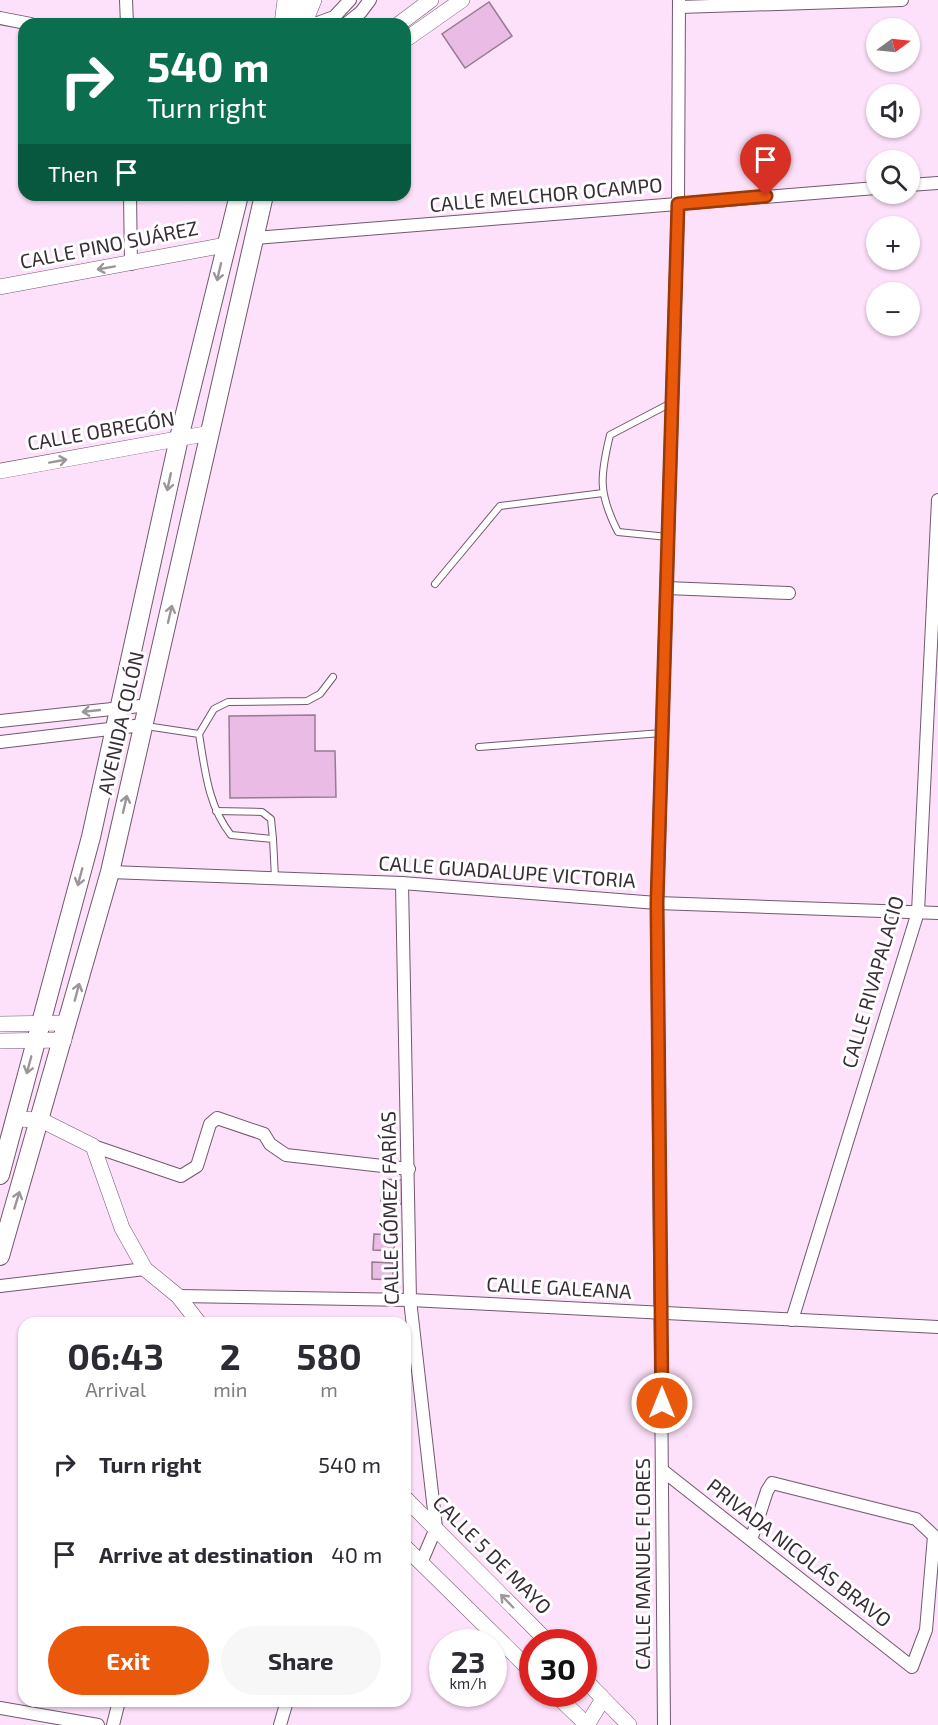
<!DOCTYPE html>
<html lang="en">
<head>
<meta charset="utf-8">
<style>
  :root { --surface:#fff; --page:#f7f7f7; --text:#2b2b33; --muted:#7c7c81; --accent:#ea580c }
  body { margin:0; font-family:"Exo 2",sans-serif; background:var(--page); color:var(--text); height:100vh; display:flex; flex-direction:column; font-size:22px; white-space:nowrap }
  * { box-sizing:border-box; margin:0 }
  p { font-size:20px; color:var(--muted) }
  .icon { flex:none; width:33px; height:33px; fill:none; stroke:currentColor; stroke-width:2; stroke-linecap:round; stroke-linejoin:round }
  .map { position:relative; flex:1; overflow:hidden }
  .side { position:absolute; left:18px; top:1317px; width:393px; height:390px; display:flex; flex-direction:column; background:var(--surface); border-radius:18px; box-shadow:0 2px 4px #0004 }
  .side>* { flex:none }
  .top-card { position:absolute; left:18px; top:18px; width:393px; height:183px; border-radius:18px; box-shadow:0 2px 4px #0004; background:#0b6e4f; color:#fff; overflow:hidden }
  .needle { width:39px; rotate:75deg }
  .controls { position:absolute; left:866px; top:18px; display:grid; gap:12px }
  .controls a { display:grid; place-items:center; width:54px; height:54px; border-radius:50%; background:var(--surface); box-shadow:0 2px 4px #0004; font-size:30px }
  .speed { position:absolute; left:429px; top:1629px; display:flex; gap:12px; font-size:30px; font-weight:700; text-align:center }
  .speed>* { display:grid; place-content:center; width:78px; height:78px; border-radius:50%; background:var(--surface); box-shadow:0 2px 4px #0004; line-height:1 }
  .speed small { font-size:15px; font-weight:400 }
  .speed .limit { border:9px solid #d22; background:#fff; color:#111 }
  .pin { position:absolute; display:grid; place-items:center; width:51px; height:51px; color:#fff; margin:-62px -26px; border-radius:50% 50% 50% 0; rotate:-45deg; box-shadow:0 0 6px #0007 }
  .pin .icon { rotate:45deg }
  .me { position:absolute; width:66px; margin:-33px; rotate:0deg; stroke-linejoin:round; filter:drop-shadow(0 0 4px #0008) }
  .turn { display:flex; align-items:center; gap:21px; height:126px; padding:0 30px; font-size:27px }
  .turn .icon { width:78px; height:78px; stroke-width:2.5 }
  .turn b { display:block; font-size:42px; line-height:51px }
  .then { display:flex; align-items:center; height:57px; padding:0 30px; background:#0003; gap:12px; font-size:22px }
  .eta { display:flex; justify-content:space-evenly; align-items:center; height:102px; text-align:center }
  .eta b { font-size:36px; font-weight:700; line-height:42px }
  .button { display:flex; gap:12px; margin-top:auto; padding:12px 30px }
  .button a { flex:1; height:69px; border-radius:36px; background:var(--accent); color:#fff; font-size:24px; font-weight:700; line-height:69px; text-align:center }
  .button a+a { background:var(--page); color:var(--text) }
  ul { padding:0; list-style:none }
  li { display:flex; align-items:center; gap:18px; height:90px; padding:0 30px }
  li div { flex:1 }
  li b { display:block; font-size:22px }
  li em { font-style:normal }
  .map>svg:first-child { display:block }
  .building { fill:#eabce5; stroke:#957c92; stroke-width:1.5 }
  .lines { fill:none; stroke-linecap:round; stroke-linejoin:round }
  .service-casing { stroke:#71596e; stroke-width:8 }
  .minor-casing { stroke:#71596e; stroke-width:14 }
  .tertiary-casing { stroke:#71596e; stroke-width:16 }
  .primary-casing { stroke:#71596e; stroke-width:20 }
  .service { stroke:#fff; stroke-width:6 }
  .minor { stroke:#fff; stroke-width:12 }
  .tertiary { stroke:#fff; stroke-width:15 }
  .primary { stroke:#fff; stroke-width:18 }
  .oneway { stroke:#9c969b }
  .route-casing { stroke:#983908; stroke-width:15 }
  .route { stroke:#ea580c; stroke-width:10 }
  .labels { text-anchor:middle; stroke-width:6; stroke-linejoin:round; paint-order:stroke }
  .street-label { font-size:20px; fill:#382d37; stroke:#fff }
</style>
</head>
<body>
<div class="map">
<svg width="938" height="1725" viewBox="0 0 938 1725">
  <rect width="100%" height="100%" fill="#fde0f9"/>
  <g class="building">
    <path d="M489 2 512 36 465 68 442 34Z"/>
    <path d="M315 715V751H335L336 797 230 798 229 716Z"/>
    <path d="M381 1179 402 1180V1204H381Z"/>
    <path d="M374 1234 395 1235 394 1251 373 1250Z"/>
    <path d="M372 1262 393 1263V1280L372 1279Z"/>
  </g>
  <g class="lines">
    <defs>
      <g id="service">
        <path d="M668 537 618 532C598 493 600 476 610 435L671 403"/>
        <path d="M435 584 500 506 603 493"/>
        <path d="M146 726 199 734 214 709 228 702 307 701 320 694 333 677"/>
        <path d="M199 734C205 770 208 806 231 835L273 839 275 878"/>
        <path d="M479 747 662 733"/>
        <path d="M216 811 262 812 271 819 273 839"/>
      </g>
      <g id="minor">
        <path d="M126 0 127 24"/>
        <path d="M679 7 902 0"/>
        <path d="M0 18 31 24"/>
        <path d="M315 24 334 17 350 0"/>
        <path d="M346 24 361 12 370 0"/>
        <path d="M909 185 938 183"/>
        <path d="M130 195 131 264"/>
        <path d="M255 238 876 188"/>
        <path d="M667 588 789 593"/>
        <path d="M0 721 149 705"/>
        <path d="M0 742 143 725"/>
        <path d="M110 872 402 883 657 903 938 913"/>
        <path d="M402 883 410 1300 436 1528 421 1563"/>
        <path d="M93 1146 181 1176 197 1166 210 1124 217 1118 264 1134 270 1144 286 1155 409 1169"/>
        <path d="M0 1286 145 1269"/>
        <path d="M178 1296 410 1300 938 1327"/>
        <path d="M792 1320 918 912 938 500"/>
        <path d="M662 1470 912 1667 926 1630 934 1536 916 1519 772 1483 767 1491 751 1540"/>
        <path d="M0 1708 98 1725"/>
        <path d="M113 1725 119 1701"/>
        <path d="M280 1725 287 1701"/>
        <path d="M664 1725 657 903 678 204 679 0"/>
      </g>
      <g id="tertiary">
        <path d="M305 22 314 0"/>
        <path d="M282 24 285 0"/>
        <path d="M399 24 431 0"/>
        <path d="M405 40 462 0"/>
        <path d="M0 287 225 245"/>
        <path d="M0 471 210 433"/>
        <path d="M0 1024 68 1023"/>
        <path d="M0 1041 64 1040"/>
        <path d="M15 1119 41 1120 93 1146 122 1228 145 1269 178 1296 199 1323"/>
        <path d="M405 1498 548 1642"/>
        <path d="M405 1547 532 1672"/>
        <path d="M584 1679 629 1725"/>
        <path d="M555 1694 587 1725"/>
        <path d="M587 1725 603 1699"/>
      </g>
      <g id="primary">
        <path d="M295 21 301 0"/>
        <path d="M285 24 295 21 310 24"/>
        <path d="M0 1175 91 837 179 438 239 195"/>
        <path d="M0 1256 110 872 264 195"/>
      </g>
    </defs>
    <use href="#service" class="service-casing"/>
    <use href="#minor" class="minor-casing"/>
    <use href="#tertiary" class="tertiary-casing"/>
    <use href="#primary" class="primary-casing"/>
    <use href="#service" class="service"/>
    <use href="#minor" class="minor"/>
    <use href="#tertiary" class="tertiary"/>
    <use href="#primary" class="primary"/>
  </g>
  <defs><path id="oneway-shaft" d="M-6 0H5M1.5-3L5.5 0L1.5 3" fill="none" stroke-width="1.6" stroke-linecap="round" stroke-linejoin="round" transform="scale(1.5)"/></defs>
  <g class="oneway">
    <use href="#oneway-shaft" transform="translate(106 268) rotate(170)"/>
    <use href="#oneway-shaft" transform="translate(219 272) rotate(103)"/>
    <use href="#oneway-shaft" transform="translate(58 461) rotate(-10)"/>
    <use href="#oneway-shaft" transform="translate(169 482) rotate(102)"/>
    <use href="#oneway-shaft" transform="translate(170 614) rotate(-77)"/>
    <use href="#oneway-shaft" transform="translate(91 711) rotate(174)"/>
    <use href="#oneway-shaft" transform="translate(125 804) rotate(-77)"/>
    <use href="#oneway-shaft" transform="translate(80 877) rotate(105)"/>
    <use href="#oneway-shaft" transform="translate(77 992) rotate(-75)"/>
    <use href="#oneway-shaft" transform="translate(29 1065) rotate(105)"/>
    <use href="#oneway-shaft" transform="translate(17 1200) rotate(-73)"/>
    <use href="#oneway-shaft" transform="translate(507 1601) rotate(-134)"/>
  </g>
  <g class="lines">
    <defs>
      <path id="route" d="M662 1403 657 903 678 204 766 196"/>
    </defs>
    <use href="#route" class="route-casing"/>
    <use href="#route" class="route"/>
  </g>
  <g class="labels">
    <g class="street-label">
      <text transform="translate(546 195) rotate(-5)" y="7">CALLE MELCHOR OCAMPO</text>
      <text transform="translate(109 245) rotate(-11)" y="7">CALLE PINO SUÁREZ</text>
      <text transform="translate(101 431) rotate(-10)" y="7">CALLE OBREGÓN</text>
      <text transform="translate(121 723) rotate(-77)" y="7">AVENIDA COLÓN</text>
      <text transform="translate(507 872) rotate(4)" y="7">CALLE GUADALUPE VICTORIA</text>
      <text transform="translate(873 982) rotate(-74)" y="7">CALLE RIVAPALACIO</text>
      <text transform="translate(390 1208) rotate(-91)" y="7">CALLE GÓMEZ FARÍAS</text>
      <text transform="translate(559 1288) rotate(3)" y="7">CALLE GALEANA</text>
      <text transform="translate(799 1553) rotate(38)" y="7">PRIVADA NICOLÁS BRAVO</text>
      <text transform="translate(492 1555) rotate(45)" y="7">CALLE 5 DE MAYO</text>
      <text transform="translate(643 1564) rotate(-90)" y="7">CALLE MANUEL FLORES</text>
    </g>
  </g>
</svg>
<div class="controls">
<a><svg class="needle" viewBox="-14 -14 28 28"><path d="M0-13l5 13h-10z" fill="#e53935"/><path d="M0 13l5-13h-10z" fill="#7c7c81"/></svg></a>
<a><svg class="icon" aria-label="sound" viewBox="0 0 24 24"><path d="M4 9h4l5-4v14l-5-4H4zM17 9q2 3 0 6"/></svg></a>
<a><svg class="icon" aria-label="search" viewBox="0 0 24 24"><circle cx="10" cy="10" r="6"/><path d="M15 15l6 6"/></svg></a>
<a>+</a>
<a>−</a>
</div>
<div class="speed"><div>23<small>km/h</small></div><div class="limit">30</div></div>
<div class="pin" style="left:766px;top:196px;background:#d93025"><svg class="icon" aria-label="arrive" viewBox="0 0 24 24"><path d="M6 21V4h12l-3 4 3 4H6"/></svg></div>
<svg class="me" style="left:662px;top:1403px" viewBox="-20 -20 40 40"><circle r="17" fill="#ea580c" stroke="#fff" stroke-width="3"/><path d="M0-11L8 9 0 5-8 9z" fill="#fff"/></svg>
<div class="top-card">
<div class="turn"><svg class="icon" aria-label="right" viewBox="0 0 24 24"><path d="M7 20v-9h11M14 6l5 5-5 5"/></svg><div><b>540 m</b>Turn right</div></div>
<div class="then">Then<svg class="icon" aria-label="arrive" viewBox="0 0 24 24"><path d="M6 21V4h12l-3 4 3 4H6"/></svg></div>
</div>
<section class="side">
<div class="eta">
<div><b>06:43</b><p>Arrival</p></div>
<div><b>2</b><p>min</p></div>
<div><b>580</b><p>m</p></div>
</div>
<ul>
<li><svg class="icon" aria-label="right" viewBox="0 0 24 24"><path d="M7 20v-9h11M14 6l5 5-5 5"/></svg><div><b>Turn right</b></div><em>540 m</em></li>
<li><svg class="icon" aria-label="arrive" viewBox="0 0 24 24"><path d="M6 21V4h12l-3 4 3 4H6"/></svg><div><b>Arrive at destination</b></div><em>40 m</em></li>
</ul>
<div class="button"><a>Exit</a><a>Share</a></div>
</section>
</div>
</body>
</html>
